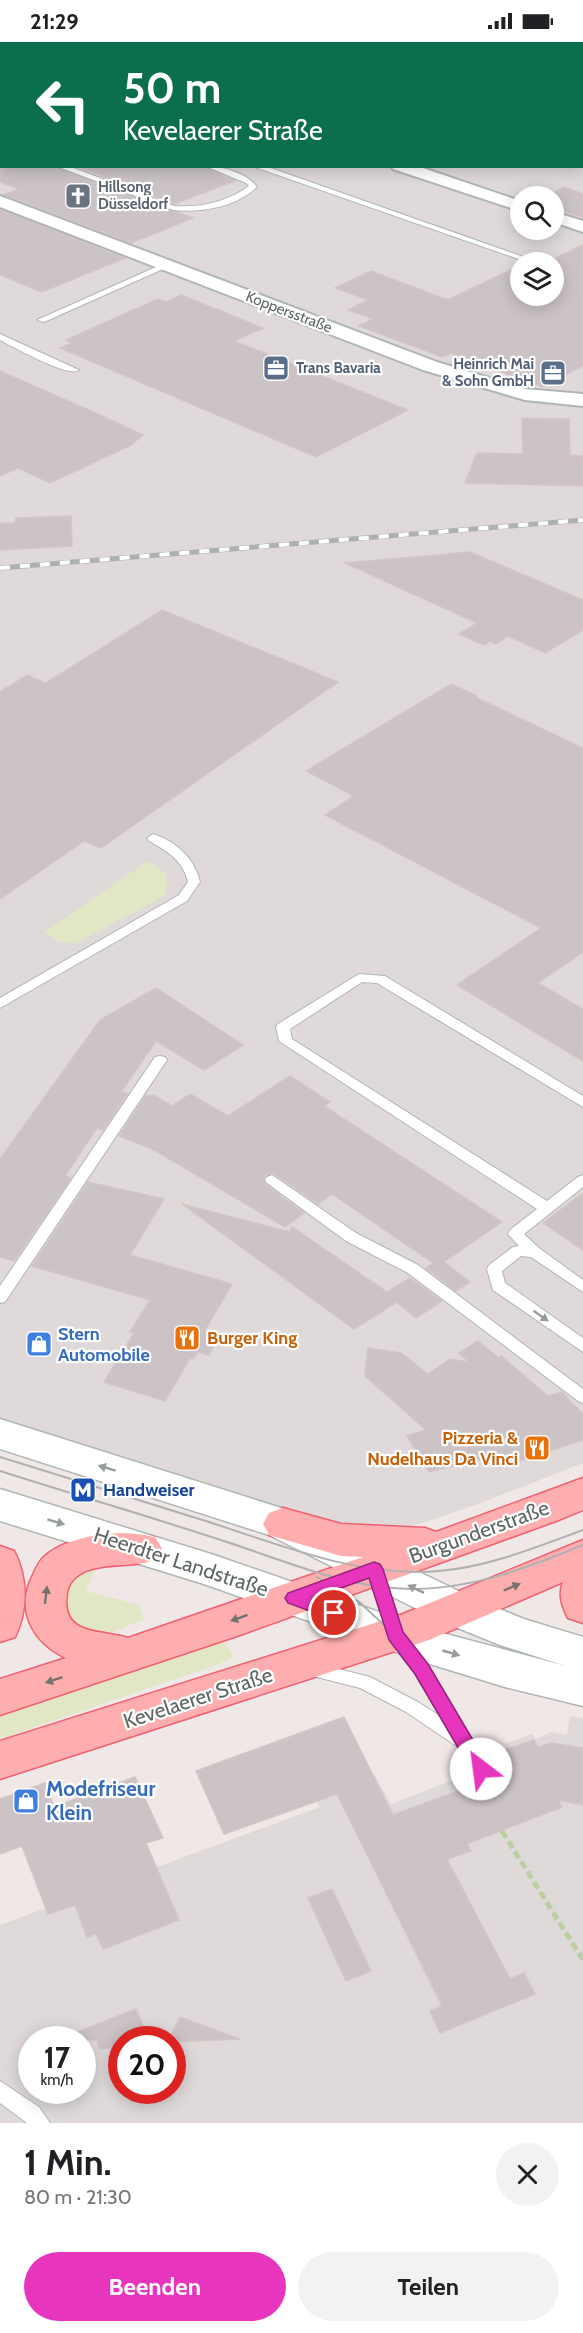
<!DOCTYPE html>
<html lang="de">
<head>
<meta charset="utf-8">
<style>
  :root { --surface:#fff; --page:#f2f2f2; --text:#202124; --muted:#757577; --accent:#e735bd }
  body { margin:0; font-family:Cabin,sans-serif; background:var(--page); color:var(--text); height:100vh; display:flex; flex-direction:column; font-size:22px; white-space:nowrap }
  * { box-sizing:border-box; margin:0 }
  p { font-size:20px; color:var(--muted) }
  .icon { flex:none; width:33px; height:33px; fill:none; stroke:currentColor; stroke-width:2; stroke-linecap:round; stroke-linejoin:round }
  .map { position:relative; height:2081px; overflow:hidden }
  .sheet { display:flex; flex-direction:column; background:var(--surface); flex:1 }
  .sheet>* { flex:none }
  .top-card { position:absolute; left:0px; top:0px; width:584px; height:126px; box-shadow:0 3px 15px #0003; background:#0b6e4f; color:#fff; overflow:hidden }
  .tools { position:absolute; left:510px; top:144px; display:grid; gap:12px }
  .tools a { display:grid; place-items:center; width:54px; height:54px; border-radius:50%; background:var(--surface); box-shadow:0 3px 15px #0003; font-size:30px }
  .speed { position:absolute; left:18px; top:1984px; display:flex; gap:12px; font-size:30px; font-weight:700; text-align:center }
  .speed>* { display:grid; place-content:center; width:78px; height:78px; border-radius:50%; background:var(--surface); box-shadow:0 3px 15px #0003; line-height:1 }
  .speed small { font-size:15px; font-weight:400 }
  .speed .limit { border:9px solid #d22; background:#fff; color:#111 }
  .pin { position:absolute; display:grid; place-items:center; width:51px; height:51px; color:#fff; margin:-26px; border:3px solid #fff; border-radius:50%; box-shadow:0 2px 6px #0007 }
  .me { position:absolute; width:66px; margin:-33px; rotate:330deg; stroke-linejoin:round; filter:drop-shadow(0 0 4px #0008) }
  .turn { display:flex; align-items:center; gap:21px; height:126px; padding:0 24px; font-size:27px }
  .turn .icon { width:78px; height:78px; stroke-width:2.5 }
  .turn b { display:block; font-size:42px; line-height:51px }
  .round { display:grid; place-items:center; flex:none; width:63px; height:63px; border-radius:32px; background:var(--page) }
  .overview { display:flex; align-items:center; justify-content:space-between; height:102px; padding:0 24px }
  h1 { font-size:36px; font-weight:700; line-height:45px }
  .action { display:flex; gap:12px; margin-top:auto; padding:12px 24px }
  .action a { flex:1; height:69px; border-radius:36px; background:var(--accent); color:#fff; font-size:24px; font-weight:700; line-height:69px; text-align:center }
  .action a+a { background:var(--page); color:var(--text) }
  .status { display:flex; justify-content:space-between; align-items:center; height:42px; padding:0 30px; background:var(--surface); direction:ltr }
  .status svg { height:16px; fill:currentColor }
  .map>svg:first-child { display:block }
  .industrial { fill:#dfd9da; fill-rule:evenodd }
  .green { fill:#e1e7c4 }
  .building { fill:#cbc3c5; stroke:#d5c5c7; stroke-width:1.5 }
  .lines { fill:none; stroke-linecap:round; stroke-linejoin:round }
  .service-casing { stroke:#afb6b5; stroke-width:2 }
  .minor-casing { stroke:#afb6b5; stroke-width:4 }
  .secondary-casing { stroke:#aeb7b4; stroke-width:3 }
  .primary-casing { stroke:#f06071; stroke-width:3 }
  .path { stroke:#bccfa2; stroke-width:5; stroke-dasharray:8 4; stroke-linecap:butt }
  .service { fill:#fff; fill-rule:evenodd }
  .minor { fill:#fff; fill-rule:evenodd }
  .secondary { fill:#fff; fill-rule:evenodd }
  .primary { fill:#feaeae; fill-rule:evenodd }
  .tram { stroke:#afb1b0; stroke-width:2 }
  .rail-casing { stroke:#afb1b0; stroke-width:5 }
  .rail { stroke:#fff; stroke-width:4; stroke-dasharray:10; stroke-linecap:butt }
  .oneway { fill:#969c9a }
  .oneway2 { fill:#76726f }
  .route { fill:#e735bd; stroke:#96227b; stroke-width:1.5 }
  .labels { text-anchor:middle; stroke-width:4.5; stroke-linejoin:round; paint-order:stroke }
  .far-worship-label { font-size:15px; font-weight:bold; fill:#5b616d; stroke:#fff; text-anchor:start }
  .far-street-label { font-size:15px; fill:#5e6764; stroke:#fff }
  .far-service-label { font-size:15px; font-weight:bold; fill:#4e5e75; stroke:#fff; text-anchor:end }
  .shop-label { font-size:18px; font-weight:bold; fill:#366cbe; stroke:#fff; text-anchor:start }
  .food-label { font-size:18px; font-weight:bold; fill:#c56008; stroke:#fff; text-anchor:start }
  .transit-label { font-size:18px; font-weight:bold; fill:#164399; stroke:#fff; text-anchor:start }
  .near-street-label { font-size:21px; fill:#5e6764; stroke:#fff }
  .near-shop-label { font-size:21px; font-weight:bold; fill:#366cbe; stroke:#fff; text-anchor:start }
</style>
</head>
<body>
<div class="status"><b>21:29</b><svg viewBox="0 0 49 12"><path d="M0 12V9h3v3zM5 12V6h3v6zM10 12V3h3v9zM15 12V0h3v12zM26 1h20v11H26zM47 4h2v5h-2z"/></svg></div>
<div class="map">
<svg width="583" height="2081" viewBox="0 0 583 2081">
  <rect width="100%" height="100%" fill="#f0e7e7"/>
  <g class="industrial">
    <path d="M0 0H583V1421L486 1459 426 1480 393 1488 345 1486 0 1381ZM2 2H582V124H2ZM520 154H554V188H520ZM520 220H554V254H520Z"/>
    <path d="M570 1674 583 1676V2081H0V1883L320 1765 315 1756 375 1734 391 1762 512 1715 505 1702 532 1692 536 1697 551 1690 567 1693ZM32 1998H82V2049H32ZM122 1998H172V2049H122Z"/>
  </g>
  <g class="green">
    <path d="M148 819C165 830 172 833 164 854L75 902 58 899 44 890Z"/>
    <path d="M86 1524 96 1526 86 1549 139 1563 144 1577 96 1597 81 1590 64 1568 66 1544Z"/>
    <path d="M220 1599 225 1601 234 1615 219 1622 0 1697V1669Z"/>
  </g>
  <g class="building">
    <path d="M0 124H54L193 176 131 201 3 153 19 147 0 140Z"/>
    <path d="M76 124H201L235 139 174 162Z"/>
    <path d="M564 145 583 152V176L554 166V150Z"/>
    <path d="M0 167 125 216 42 250 0 233Z"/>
    <path d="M583 203V324L542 345 451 311 442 315 359 284 373 277 348 268 368 258 335 246 371 229 448 258 510 228 520 232V254H554V220H548Z"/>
    <path d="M181 253 263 286 234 299 408 368 316 415 60 306 72 301 66 298 158 257 166 260Z"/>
    <path d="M0 329 98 372 143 393 131 403 50 441 18 426 0 434Z"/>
    <path d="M522 376 569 377 570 413 583 414V444L465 441 477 411 523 412Z"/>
    <path d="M71 474 72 504 0 508V481H15L16 476Z"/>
    <path d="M470 510 583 558V588L545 611 508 594 496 602 490 599 484 603 459 592 477 581 345 521Z"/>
    <path d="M162 568 338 640 101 806 84 799 0 857V650L27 633 46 641Z"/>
    <path d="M451 642 477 654 475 655 583 706V910L538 941 583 967V1019L457 943 541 886 325 773 354 754 306 729Z"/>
    <path d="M156 946 243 1003 204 1028 156 999 121 1050 128 1051 103 1088 97 1086 65 1134 71 1136 14 1219 0 1215V1117L100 978Z"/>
    <path d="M290 1034 330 1060 324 1064 502 1180 444 1220 470 1240 456 1249 426 1226 433 1221 332 1152 318 1162 273 1131 266 1133 263 1137 266 1143 304 1171 285 1185 154 1108 119 1094 146 1053 155 1054 172 1064 190 1052 228 1074Z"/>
    <path d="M88 1140 164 1157 130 1213 232 1242 205 1288 220 1292 209 1313 198 1310 193 1317 190 1316 165 1359 104 1340 134 1291 130 1290 150 1258 32 1224Z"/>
    <path d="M583 1151V1208L543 1181Z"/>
    <path d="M182 1162 290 1190 292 1185 387 1250 410 1236 442 1259 416 1276 397 1260 354 1287Z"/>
    <path d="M478 1299 499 1316 501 1314 548 1354 562 1350 583 1372V1398L498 1426 491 1415 429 1430 407 1394 426 1388 365 1334 368 1306 401 1311 428 1332 450 1317 469 1320 459 1311Z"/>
    <path d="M344 1675 393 1773 515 1728 504 1708 534 1698 538 1705 552 1701 583 1706V1763L558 1758 562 1765 467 1802 471 1809 447 1817 510 1937 524 1931 535 1952 440 1991 430 1969 442 1964 337 1752 224 1792 196 1729Z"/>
    <path d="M135 1735 163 1796 146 1801 179 1878 103 1907 96 1892 87 1895 75 1863 48 1872 22 1804 0 1812V1757L45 1741 54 1765Z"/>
    <path d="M332 1847 371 1929 346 1939 308 1856Z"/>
    <path d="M136 1967 149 1998H122V2005L100 2007 97 1998H62V1996Z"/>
    <path d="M180 1975 240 1997 172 2000V1998H169Z"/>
  </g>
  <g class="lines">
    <defs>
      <g id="service">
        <path d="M92 0H100L102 2H93Z"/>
        <rect x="0" y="99" width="2" height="4"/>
        <path d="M56 124H68L174 164C201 166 227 160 249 144L246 141 205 124C222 124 247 131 257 145 236 165 201 171 173 168Z"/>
        <path d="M252 124H265L538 220H527Z"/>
        <path d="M165 221 172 223 44 280 37 278Z"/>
        <path d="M0 292 79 328C68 336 14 305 0 298Z"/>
        <path d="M153 792C176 799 195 817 200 840L187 859 0 966V956L179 853 188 840C183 818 167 809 149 799L147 796Z"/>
        <path d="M359 932 385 934 583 1054V1065L377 941 362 940 290 987 292 997 547 1159 578 1135 583 1133V1145L524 1192 539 1206 583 1238V1250L531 1215 521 1214 502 1229 505 1241 583 1296V1310L493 1248 487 1227 489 1223 513 1205 519 1204 508 1192 510 1188 537 1167 279 999 276 985 278 982Z"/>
        <path d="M160 1014 165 1015 167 1018 165 1021 5 1260 0 1261V1244L155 1015Z"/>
        <path d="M272 1133 356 1191 418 1223 583 1347V1361L578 1359 408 1231 346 1199 267 1141 265 1138 267 1135Z"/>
        <path d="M376 1525 382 1527 384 1532 403 1590 427 1622 490 1727 487 1732 481 1735 475 1732 458 1705 406 1670 360 1646 305 1632 302 1627 305 1622 311 1620 370 1635 418 1660 440 1674 415 1632 389 1598 368 1532 370 1527Z"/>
        <path d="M0 2039 39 2065 50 2081H27L0 2061Z"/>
      </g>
      <g id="minor">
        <path d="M174 0H192L173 2Z"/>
        <path d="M536 0H554L555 2H537Z"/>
        <rect x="582" y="7" width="1" height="9"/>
        <path d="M2 58V68L0 69V59Z"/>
        <path d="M391 124H417L520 159V169L393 127Z"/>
        <path d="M0 154 437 320 525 347 583 352V364L525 358 423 328 0 165Z"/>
        <path d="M554 170 583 179V190L554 180Z"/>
      </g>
      <path id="secondary" d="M0 1377 297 1471 473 1556 524 1577 583 1595V1664L505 1645 430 1622 204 1542 0 1479V1447L211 1512 431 1588 566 1624 500 1603 443 1580 269 1493 0 1407Z"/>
      <g id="primary">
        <path d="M583 1436V1468L556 1479 240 1593 0 1673V1637L66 1616C32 1600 15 1567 33 1533 36 1526 39 1519 45 1514 71 1492 126 1486 156 1496L162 1507 156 1518C135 1525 113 1521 92 1527 80 1530 69 1538 67 1551 60 1595 101 1587 128 1596L363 1515 341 1514 269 1493 263 1482 269 1471 283 1466 341 1482 425 1486 436 1490Z"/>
        <path d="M583 1498V1581L568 1576C562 1564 558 1553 563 1540L429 1598 0 1737V1699L403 1572Z"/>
        <path d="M0 1504 14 1509C28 1536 28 1568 15 1595L0 1600Z"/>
      </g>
    </defs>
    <use href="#service" class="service-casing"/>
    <use href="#minor" class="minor-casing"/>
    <use href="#secondary" class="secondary-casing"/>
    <use href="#primary" class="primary-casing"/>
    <path class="path" d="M502 1789 583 1918"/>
    <use href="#service" class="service"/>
    <use href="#minor" class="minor"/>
    <use href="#secondary" class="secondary"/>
    <use href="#primary" class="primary"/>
    <g class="tram">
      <path d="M0 1415C69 1437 139 1458 209 1480 283 1504 360 1536 439 1529 488 1525 537 1505 583 1488"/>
      <path d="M0 1429C75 1453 151 1475 227 1500 288 1520 351 1548 416 1547 475 1546 530 1525 583 1503"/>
      <path d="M317 1535 359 1560 395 1593"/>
      <path d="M497 1721 504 1732"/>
    </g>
    <defs>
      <path id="rail" d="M0 526 583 478"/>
    </defs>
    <use href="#rail" class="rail-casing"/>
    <use href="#rail" class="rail"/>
  </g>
  <defs><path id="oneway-solid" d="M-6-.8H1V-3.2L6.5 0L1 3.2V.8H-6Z" transform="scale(1.5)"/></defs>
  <g class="oneway">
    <use href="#oneway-solid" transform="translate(541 1274) rotate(35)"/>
    <use href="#oneway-solid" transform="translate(107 1426) rotate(-163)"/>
    <use href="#oneway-solid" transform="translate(56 1480) rotate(17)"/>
    <use href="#oneway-solid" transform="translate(416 1547) rotate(-154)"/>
    <use href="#oneway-solid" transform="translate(451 1611) rotate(16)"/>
  </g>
  <g class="oneway2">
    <use href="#oneway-solid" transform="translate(512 1545) rotate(-23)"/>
    <use href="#oneway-solid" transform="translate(46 1553) rotate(-83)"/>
    <use href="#oneway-solid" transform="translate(239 1576) rotate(160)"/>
    <use href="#oneway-solid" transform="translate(54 1638) rotate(162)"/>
  </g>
  <path class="route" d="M374 1520 380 1522 383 1527 403 1590 428 1622 487 1722 490 1727 487 1733 481 1735 474 1733 415 1632 389 1598 369 1536 313 1556 340 1566 343 1571 340 1576 334 1578 288 1561 285 1556 288 1551Z"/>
  <defs>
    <symbol id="church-square" viewBox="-11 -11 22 22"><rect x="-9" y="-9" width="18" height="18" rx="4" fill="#6b7280" stroke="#fff"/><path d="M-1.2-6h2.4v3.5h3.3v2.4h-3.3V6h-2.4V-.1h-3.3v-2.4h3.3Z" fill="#fff"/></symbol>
    <symbol id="office-square" viewBox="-11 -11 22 22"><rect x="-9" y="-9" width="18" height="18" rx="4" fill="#5c6f8a" stroke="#fff"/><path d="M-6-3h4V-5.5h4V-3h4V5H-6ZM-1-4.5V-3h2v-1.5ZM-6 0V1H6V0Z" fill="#fff"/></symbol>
    <symbol id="restaurant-square" viewBox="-11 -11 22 22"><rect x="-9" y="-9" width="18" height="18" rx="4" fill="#e8710a" stroke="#fff"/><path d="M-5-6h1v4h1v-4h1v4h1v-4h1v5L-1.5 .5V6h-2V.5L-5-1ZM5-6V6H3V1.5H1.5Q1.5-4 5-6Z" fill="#fff"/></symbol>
    <symbol id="shop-square" viewBox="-11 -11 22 22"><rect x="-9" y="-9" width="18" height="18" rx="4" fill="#3f7fe0" stroke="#fff"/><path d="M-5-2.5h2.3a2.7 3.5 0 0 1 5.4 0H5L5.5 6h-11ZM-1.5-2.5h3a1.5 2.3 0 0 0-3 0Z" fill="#fff"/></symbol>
    <symbol id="metro-square" viewBox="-11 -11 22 22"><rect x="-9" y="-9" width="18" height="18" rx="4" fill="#1a4fb4" stroke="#fff"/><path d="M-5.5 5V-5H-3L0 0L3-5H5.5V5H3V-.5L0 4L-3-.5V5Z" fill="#fff"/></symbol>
  </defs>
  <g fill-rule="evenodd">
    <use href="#church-square" x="63" y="139" width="30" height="30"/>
    <use href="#office-square" x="261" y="311" width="30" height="30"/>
    <use href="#office-square" x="538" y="316" width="30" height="30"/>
    <use href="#restaurant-square" x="172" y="1281" width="30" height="30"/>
    <use href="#shop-square" x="24" y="1287" width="30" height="30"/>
    <use href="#restaurant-square" x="522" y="1391" width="30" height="30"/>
    <use href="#metro-square" x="68" y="1433" width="30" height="30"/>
    <use href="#shop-square" x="11" y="1744" width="30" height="30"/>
  </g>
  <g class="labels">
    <g class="far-worship-label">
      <text x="98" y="150">Hillsong<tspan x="98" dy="17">Düsseldorf</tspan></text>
    </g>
    <g class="far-street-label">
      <text transform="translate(289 270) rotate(21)" y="5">Koppersstraße</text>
    </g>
    <g class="far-service-label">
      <text x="534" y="327">Heinrich Mai<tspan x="534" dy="17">&amp; Sohn GmbH</tspan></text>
      <text x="296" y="331" text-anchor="start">Trans Bavaria</text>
    </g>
    <g class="shop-label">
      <text x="58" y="1298">Stern<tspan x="58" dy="21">Automobile</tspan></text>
    </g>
    <g class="food-label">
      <text x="207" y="1302">Burger King</text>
      <text x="518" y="1402" text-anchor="end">Pizzeria &amp;<tspan x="518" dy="21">Nudelhaus Da Vinci</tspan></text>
    </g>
    <g class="transit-label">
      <text x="103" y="1454">Handweiser</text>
    </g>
    <g class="near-street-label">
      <text transform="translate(479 1490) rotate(-20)" y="7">Burgunderstraße</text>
      <text transform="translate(181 1520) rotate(18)" y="7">Heerdter Landstraße</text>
      <text transform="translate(198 1656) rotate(-18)" y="7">Kevelaerer Straße</text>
    </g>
    <g class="near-shop-label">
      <text x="46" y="1754">Modefriseur<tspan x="46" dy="24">Klein</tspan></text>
    </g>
  </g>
</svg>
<div class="tools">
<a><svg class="icon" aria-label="search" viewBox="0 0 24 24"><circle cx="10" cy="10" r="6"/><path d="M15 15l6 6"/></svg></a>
<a><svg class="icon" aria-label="layers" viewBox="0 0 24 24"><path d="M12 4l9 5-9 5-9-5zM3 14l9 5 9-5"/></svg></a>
</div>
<div class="speed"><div>17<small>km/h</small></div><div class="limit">20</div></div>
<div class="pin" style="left:334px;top:1571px;background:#d93025"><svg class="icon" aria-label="arrive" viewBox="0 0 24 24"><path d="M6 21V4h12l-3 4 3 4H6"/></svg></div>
<svg class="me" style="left:481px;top:1727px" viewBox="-20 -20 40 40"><circle r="19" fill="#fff"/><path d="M0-13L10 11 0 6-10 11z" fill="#e735bd"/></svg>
<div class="top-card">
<div class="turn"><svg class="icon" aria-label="left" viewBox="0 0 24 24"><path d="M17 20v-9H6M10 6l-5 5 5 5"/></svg><div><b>50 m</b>Kevelaerer Straße</div></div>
</div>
</div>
<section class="sheet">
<div class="overview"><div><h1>1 Min.</h1><p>80 m · 21:30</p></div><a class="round"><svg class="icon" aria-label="close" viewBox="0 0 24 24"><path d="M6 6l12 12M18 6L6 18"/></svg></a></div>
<div class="action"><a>Beenden</a><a>Teilen</a></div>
</section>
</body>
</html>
